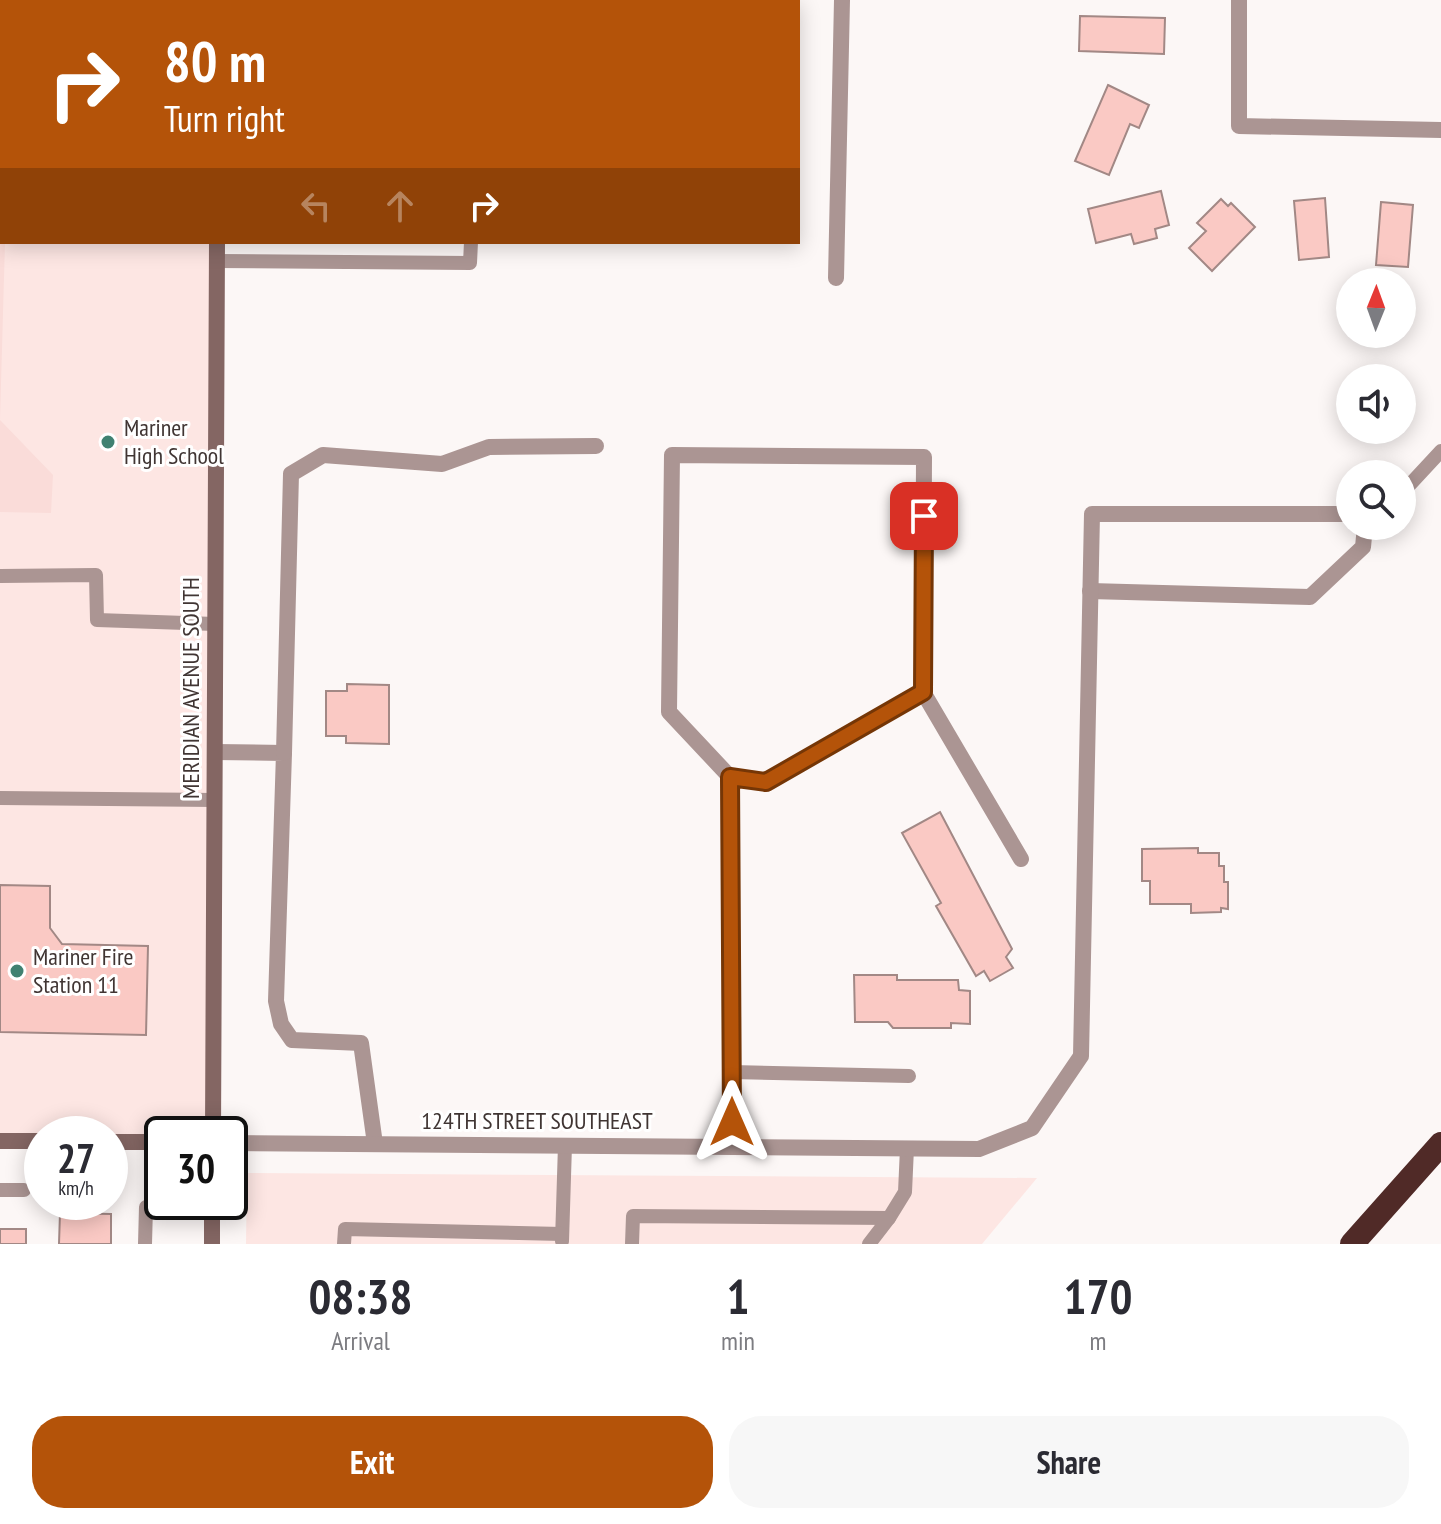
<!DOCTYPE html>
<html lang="en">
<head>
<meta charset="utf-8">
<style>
  :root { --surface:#fff; --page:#f7f7f7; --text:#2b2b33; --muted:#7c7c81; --accent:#b45309 }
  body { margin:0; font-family:"PT Sans Narrow",sans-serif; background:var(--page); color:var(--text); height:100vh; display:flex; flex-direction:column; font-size:30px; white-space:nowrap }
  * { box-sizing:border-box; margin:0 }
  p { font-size:26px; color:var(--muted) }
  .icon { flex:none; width:44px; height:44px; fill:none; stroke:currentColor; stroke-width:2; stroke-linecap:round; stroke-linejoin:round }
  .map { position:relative; height:1244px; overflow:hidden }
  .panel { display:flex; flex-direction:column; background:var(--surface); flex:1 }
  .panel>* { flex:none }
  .guide { position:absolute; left:0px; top:0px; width:800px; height:244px; box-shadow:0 4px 20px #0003; background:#b45309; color:#fff; overflow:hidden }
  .needle { width:52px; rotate:1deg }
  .fabs { position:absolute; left:1336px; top:268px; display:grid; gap:16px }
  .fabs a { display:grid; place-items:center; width:80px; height:80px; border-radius:50%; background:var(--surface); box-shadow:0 4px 20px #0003; font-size:40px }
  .speed { position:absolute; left:24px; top:1116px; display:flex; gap:16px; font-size:40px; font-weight:700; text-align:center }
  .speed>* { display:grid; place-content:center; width:104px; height:104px; border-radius:50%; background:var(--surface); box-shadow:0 4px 20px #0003; line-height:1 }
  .speed small { font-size:20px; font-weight:400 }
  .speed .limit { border:4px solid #111; border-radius:12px; background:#fff; color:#111 }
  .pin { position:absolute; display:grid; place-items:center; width:68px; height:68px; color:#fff; margin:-34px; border-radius:16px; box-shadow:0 4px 12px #0006 }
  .me { position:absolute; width:88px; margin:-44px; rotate:0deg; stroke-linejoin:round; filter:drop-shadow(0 0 6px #0008) }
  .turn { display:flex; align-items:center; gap:28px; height:168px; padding:0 32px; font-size:36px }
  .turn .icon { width:104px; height:104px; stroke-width:2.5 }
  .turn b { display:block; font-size:56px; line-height:68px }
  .lanes { display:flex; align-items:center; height:76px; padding:0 32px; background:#0003; justify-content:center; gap:40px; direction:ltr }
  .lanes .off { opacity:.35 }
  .eta { display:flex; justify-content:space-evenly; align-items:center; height:136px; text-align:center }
  .eta b { font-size:48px; font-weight:700; line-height:56px }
  .button { display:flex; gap:16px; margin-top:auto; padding:16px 32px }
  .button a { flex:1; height:92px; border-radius:32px; background:var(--accent); color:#fff; font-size:32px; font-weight:700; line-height:92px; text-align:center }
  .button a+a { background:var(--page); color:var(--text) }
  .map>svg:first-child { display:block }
  .built { fill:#fde6e3 }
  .green { fill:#fadcd9 }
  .building { fill:#fac9c4; stroke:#a28885; stroke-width:2 }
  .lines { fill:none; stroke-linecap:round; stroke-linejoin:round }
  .lane { stroke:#ab9593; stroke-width:14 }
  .street { stroke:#ab9593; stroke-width:16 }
  .secondary { stroke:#846663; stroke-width:16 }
  .highway { stroke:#502a27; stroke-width:24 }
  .route-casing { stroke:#753606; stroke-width:20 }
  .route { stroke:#b45309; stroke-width:14 }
  .poi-dot { fill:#408171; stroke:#fff; stroke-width:3 }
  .labels { text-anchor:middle; stroke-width:6; stroke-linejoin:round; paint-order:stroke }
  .poi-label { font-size:24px; fill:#403533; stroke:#fff; text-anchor:start }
  .street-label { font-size:24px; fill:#403533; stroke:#fff }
</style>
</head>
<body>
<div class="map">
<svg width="1441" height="1244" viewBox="0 0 1441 1244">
  <rect width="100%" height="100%" fill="#fcf7f6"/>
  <g class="built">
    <path d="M0 0H218L2 2V242H217L213 1134H42L0 1141Z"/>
    <path d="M247 1173 1037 1178 982 1244H246Z"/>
  </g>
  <path class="green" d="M0 172 2 242H5L0 420 53 475 51 513 0 512Z"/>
  <g class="building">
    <path d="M1080 16 1165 18 1164 54 1079 51Z"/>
    <path d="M1108 85 1149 105 1139 128 1130 124 1109 175 1075 161Z"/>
    <path d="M1161 191 1169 225 1155 229 1157 238 1134 244 1131 234 1096 243 1088 209Z"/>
    <path d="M1325 198 1329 257 1299 260 1294 201Z"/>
    <path d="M1221 199 1228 206 1231 203 1255 227 1212 271 1189 248 1206 231 1197 223Z"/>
    <path d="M1381 202 1413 205 1408 267 1376 265Z"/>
    <path d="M347 684 389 685V744L346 743V736H326V691H347Z"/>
    <path d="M940 812 1012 949 1006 957 1013 968 990 981 984 971 976 976 936 906 941 903 902 833Z"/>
    <path d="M1198 848V853H1219V866H1224V882H1228V909L1221 908V912L1191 913V904H1150V881H1142V849Z"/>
    <path d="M0 885 50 886V928L62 944 148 946 146 1035 0 1032Z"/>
    <path d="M854 975H897V980H958L959 990 970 991V1024L951 1023V1028H893L888 1022H855Z"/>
    <path d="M60 1213 111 1214V1244H59Z"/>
    <rect x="0" y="1229" width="26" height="15"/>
  </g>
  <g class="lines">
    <g class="lane">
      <path d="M492 2 493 0"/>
      <path d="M0 49H2"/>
      <path d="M217 261 470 263 471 242"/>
      <path d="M1402 493 1441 451"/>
      <path d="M0 576 96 575 97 620 215 624"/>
      <path d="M0 798 215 800"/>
      <path d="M732 1072 909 1076"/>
      <path d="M0 1190H24"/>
      <path d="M562 1241 565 1145"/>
      <path d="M145 1244 146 1207"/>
      <path d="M344 1244 345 1229 562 1234"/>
      <path d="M632 1244 633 1216 889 1218 905 1192 907 1148"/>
      <path d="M869 1244 889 1218"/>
    </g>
    <g class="street">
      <path d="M1239 0V126L1441 130"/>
      <path d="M836 278 842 0"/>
      <path d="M1090 591 1310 597 1363 547 1365 526"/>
      <path d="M923 692 1021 859"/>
      <path d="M215 752 284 753 276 1001 281 1024 292 1040 361 1043 375 1144"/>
      <path d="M284 753 291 474 323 455 442 464 489 447 596 446"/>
      <path d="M730 777 766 782 923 692 924 457 672 455 669 712 730 777 733 1147"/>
      <path d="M230 1143 979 1149 1032 1128 1081 1056 1092 514H1350"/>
    </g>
    <g class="secondary">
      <path d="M218 2V0"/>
      <path d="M213 1134 217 242"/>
      <path d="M0 1141H42"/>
      <path d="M110 1142H162"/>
      <path d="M212 1244V1202"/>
    </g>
    <path class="highway" d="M1352 1244 1441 1144"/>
  </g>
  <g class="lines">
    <defs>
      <path id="route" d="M732 1122 730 777 766 782 923 692 924 516"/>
    </defs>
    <use href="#route" class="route-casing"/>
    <use href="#route" class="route"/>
  </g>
  <g class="poi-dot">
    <circle cx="108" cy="442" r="8"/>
    <circle cx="17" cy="971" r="8"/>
  </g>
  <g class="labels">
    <g class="poi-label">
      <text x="124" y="436">Mariner<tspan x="124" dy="28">High School</tspan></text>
      <text x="33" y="965">Mariner Fire<tspan x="33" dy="28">Station 11</tspan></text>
    </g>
    <g class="street-label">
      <text transform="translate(191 688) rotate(-90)" y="8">MERIDIAN AVENUE SOUTH</text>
      <text x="537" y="1129">124TH STREET SOUTHEAST</text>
    </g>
  </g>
</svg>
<div class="fabs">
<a><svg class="needle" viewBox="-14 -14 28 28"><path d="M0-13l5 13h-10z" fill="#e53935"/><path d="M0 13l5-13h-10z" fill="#7c7c81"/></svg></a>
<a><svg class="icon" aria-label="sound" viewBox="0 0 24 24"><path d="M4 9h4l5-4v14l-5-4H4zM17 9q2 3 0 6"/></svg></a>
<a><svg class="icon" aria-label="search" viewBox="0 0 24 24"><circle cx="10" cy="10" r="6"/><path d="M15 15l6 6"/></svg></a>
</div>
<div class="speed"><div>27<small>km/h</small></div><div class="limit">30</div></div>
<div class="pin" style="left:924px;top:516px;background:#d93025"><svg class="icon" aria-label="arrive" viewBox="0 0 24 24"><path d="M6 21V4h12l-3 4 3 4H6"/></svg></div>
<svg class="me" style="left:732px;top:1122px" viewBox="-20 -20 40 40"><path d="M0-17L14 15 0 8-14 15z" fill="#b45309" stroke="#fff" stroke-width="4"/></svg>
<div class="guide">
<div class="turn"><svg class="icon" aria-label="right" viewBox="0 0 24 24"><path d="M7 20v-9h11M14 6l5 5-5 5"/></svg><div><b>80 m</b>Turn right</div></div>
<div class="lanes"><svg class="icon off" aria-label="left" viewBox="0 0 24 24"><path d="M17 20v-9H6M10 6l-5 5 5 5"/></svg><svg class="icon off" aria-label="ahead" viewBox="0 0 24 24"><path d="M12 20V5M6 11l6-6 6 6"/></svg><svg class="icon" aria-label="right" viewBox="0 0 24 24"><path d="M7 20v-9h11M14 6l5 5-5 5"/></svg></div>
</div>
</div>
<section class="panel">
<div class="eta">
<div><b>08:38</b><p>Arrival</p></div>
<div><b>1</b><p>min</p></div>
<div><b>170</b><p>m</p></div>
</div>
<div class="button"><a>Exit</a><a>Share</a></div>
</section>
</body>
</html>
